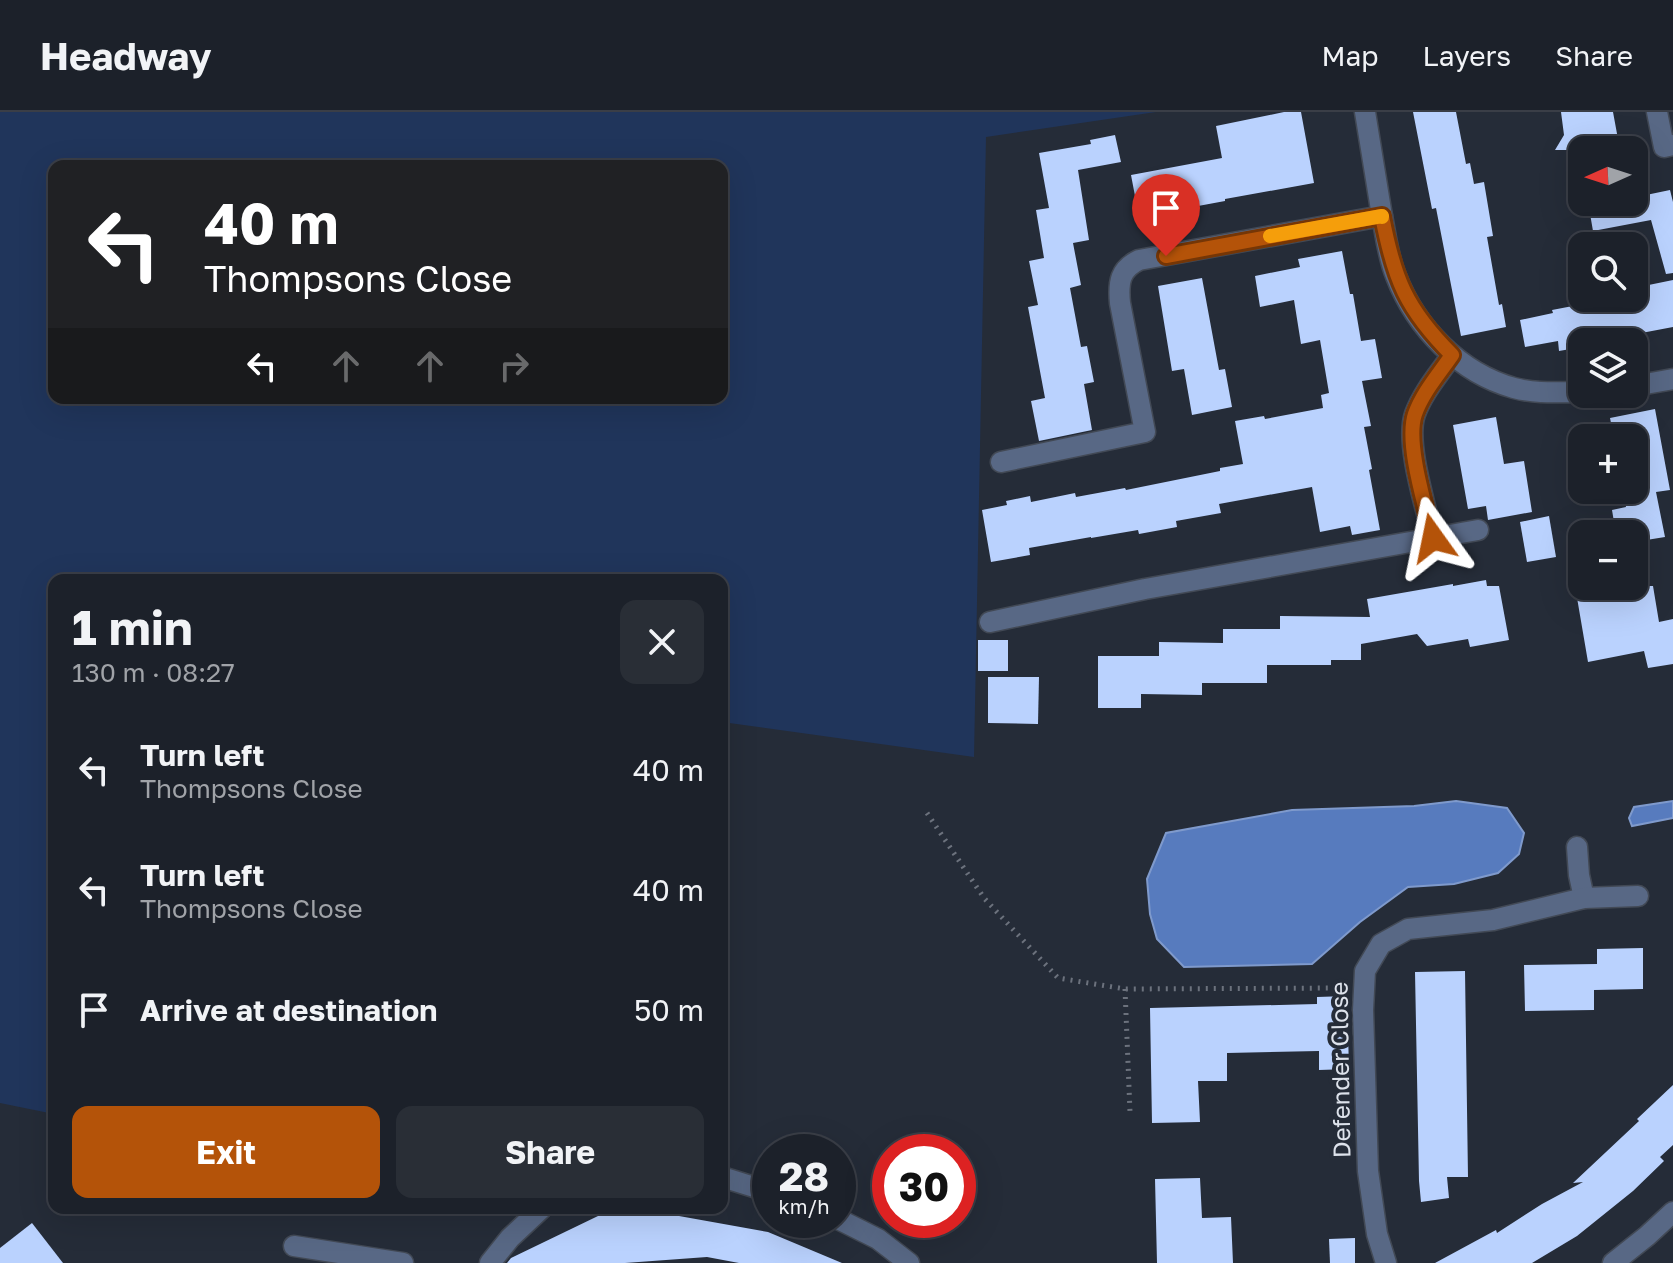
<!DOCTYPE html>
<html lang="en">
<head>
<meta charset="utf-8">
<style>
  :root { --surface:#1c212a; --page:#292e36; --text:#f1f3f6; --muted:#a0a3a8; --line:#3a3e47; --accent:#b45309 }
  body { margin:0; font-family:"Golos Text",sans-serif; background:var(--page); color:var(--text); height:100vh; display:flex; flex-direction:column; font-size:30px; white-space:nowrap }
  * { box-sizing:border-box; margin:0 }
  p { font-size:26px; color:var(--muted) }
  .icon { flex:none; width:44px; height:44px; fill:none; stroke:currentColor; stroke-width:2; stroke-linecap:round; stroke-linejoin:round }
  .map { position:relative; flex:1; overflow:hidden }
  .details { position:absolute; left:48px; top:462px; width:680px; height:640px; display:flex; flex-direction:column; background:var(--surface); border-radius:16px; box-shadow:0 8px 32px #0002,0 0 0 2px var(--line) }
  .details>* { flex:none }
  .guide { position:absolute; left:48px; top:48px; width:680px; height:244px; border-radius:16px; box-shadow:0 8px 32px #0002,0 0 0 2px var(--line); background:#202124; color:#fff; overflow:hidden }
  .needle { width:52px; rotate:267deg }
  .fabs { position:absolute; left:1568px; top:24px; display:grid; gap:16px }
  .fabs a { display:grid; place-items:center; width:80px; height:80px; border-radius:16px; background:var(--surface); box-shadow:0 8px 32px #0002,0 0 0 2px var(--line); font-size:40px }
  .speed { position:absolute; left:752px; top:1022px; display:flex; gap:16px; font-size:40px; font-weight:700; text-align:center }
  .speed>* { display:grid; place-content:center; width:104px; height:104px; border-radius:50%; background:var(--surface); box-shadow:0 8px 32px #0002,0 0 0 2px var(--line); line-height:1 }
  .speed small { font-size:20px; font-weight:400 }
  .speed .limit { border:12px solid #d22; background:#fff; color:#111 }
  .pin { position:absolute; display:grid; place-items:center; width:68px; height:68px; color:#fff; margin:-82px -34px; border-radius:50% 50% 50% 0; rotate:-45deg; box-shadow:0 0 8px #0007 }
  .pin .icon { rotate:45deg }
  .me { position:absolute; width:88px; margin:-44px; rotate:348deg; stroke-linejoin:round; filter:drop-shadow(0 0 6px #0008) }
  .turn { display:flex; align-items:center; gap:28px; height:168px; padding:0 24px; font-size:36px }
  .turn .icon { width:104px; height:104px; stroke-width:2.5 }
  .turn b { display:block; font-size:56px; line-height:68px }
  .lanes { display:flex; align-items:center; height:76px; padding:0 24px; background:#0003; justify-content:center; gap:40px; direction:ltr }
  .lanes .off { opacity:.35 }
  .round { display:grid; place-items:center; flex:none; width:84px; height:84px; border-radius:16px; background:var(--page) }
  .summary { display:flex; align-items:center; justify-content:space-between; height:136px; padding:0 24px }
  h1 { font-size:48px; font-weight:700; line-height:60px }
  .cta { display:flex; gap:16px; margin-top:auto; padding:16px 24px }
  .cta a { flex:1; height:92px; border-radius:16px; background:var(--accent); color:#fff; font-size:32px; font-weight:700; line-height:92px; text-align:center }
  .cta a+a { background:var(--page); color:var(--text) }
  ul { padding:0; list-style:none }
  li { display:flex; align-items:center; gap:24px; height:120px; padding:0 24px }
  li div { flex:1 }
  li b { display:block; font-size:30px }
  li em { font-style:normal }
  header { display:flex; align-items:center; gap:48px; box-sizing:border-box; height:112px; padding:0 40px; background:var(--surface); border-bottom:2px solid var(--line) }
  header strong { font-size:38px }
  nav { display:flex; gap:44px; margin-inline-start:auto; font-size:28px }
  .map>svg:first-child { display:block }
  .green { fill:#20355b; fill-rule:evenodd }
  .water { fill:#577bbe; stroke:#7f9acc; stroke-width:2 }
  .building { fill:#bad2fe }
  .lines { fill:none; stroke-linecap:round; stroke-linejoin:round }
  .minor-casing { stroke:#424955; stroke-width:23 }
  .path { stroke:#6c727d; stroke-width:5; stroke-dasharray:2 6; stroke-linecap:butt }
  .minor { stroke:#586885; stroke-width:20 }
  .route-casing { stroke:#753606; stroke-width:20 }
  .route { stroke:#b45309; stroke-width:14 }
  .slow { stroke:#f59e0b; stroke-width:14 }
  .labels { text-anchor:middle; stroke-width:8; stroke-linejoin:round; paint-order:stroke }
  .street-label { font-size:24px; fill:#dde2eb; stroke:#252c38 }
</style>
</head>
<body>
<header>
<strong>Headway</strong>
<nav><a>Map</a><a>Layers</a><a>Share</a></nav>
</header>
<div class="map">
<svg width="1673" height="1151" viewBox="0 0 1673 1151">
  <rect width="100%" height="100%" fill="#252c38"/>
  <path class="green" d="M0 0H1156L986 25 974 645 722 610V468H54V1002L0 991ZM54 54H722V286H54Z"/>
  <g class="water">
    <path d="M1456 689 1507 696 1524 721 1519 742 1498 761 1454 772 1408 775 1360 810 1312 852 1184 855 1157 827 1150 802 1147 767 1166 721 1292 698 1414 694Z"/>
    <path d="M1673 689V706L1632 714 1629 706 1634 695Z"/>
  </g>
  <g class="building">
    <path d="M1284 0H1301L1314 71 1225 87V89L1139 105 1131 63 1222 46 1216 14Z"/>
    <path d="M1413 0H1456L1466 52 1470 51 1474 72 1484 70 1493 124 1487 125 1499 193 1502 192 1506 215 1461 224 1436 96 1432 97Z"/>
    <path d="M1561 0H1613L1620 38H1555L1564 23Z"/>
    <path d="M1115 23 1121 50 1078 58 1089 128 1073 131 1081 173 1070 176 1081 235 1087 234 1094 270 1084 272 1092 318 1039 329 1031 289 1045 286 1028 195 1038 193 1029 149 1044 146 1036 98 1049 96 1039 41 1091 32 1090 28Z"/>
    <path d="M1670 78 1673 90V161L1666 162 1651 108 1593 119 1588 90H1648L1646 83Z"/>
    <path d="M1342 139 1350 182H1353L1361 229 1375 227 1382 266 1362 269 1371 314 1364 315 1372 357 1369 358 1380 418 1352 423 1350 414 1320 420 1312 375 1219 392 1221 401 1176 409 1177 415 1139 422 1138 418 1091 426V425L1029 436 1030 443 991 450 982 398 1007 393 1006 389 1030 384 1031 390 1075 381 1076 385 1125 376 1126 378 1220 359V356L1243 352 1235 309 1264 304 1265 307 1323 296 1321 283 1329 281 1320 228 1301 232 1294 188 1260 195 1255 164 1300 155 1298 147Z"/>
    <path d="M1202 166 1219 258 1225 257 1232 295 1192 303 1184 257 1172 259 1158 174Z"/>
    <path d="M1673 168V215L1594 230H1582V235L1559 239 1558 229 1525 235 1520 208 1553 201 1552 198 1578 193 1576 186H1634V176Z"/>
    <path d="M1655 297 1670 378 1656 380 1665 425 1634 430V422H1616L1612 398 1626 395 1623 378H1634V326H1614L1610 306Z"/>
    <path d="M1496 305 1504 352 1524 349 1532 400 1488 408 1486 394 1468 397 1453 313Z"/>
    <path d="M1549 404 1556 445 1527 450 1520 410Z"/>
    <path d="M1486 468 1487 474H1499L1509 528 1470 535 1468 527 1427 534 1417 522 1361 532V548H1331V553H1267V571H1202V583L1141 582V596H1098V544H1159V530L1223 531V517H1280V504L1370 505 1367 487 1453 472V474Z"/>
    <path d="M1575 474H1653L1659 510 1673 507V552L1648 556 1644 539 1588 550Z"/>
    <rect x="978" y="528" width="30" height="31"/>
    <path d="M988 565H1039L1038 612 988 611Z"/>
    <path d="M1643 836V877L1594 878V898L1525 899 1524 853 1597 852V837Z"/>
    <path d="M1465 859 1468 1065H1447L1449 1086 1421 1090 1419 1069 1415 860Z"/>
    <path d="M1347 884 1349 957 1319 958V939L1227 941V969H1198L1200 1010 1152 1011 1150 896 1317 892V885Z"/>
    <path d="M1673 973V1033L1660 1045 1664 1049 1633 1079 1577 1124 1532 1151H1435L1496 1118 1497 1121 1542 1092 1583 1070 1573 1071 1639 1009 1637 1007Z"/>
    <path d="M1200 1066 1202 1106 1231 1105 1233 1151H1157L1155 1067Z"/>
    <path d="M679 1098V1104L768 1120 842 1151H739L707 1145 625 1151H507L511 1146 598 1104Z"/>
    <path d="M32 1111 63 1151H0V1136Z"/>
    <path d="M1355 1126V1151H1330L1329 1127Z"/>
  </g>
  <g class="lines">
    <defs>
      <g id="minor">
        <path d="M1365 0 1382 104"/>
        <path d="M1657 0 1664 35 1673 33"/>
        <path d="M1634 274 1673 267"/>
        <path d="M1001 350 1145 320 1120 191C1118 170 1120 157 1139 148L1382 104C1386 124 1388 145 1396 164 1416 216 1460 261 1514 276 1536 282 1559 280 1582 280"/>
        <path d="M1433 426C1426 395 1405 331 1415 302 1423 280 1439 262 1452 243"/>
        <path d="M990 510 1145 477 1478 418"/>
        <path d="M1577 735 1579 763 1584 786"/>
        <path d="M722 1065 770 1080"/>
        <path d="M838 1107 878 1127 909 1151"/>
        <path d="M294 1134 403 1151"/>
        <path d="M490 1151 510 1126 542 1096"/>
        <path d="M1386 1151 1377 1122 1368 1059 1363 898 1365 859 1381 832 1408 817 1493 808 1584 786 1638 784"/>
        <path d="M1613 1151 1647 1124 1673 1100"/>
      </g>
    </defs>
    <use href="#minor" class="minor-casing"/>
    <g class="path">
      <path d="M927 701 984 786 1058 866 1125 877 1339 876"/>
      <path d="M1125 877 1130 1000"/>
    </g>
    <use href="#minor" class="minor"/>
  </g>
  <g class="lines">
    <defs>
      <path id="route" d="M1166 144 1382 104C1394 167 1406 197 1452 243 1439 262 1423 280 1415 302 1405 331 1426 396 1433 426"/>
    </defs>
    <use href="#route" class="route-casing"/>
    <use href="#route" class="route"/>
    <path class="slow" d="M1270 124 1382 104V105"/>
  </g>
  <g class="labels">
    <g class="street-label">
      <text transform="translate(1341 958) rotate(-91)" y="8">Defender Close</text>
    </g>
  </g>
</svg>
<div class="fabs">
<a><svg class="needle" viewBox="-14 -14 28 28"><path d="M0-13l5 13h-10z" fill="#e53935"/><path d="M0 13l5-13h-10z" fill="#a0a3a8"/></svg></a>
<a><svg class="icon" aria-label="search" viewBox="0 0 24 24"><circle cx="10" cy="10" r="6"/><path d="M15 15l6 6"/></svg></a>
<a><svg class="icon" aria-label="layers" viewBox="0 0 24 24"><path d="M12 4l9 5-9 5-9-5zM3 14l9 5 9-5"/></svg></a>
<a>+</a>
<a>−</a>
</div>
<div class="speed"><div>28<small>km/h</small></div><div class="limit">30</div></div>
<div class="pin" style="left:1166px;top:144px;background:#d93025"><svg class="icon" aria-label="arrive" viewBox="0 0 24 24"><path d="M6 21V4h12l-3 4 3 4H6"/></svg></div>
<svg class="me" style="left:1433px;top:426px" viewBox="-20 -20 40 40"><path d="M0-17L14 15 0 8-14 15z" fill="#b45309" stroke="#fff" stroke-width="4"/></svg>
<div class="guide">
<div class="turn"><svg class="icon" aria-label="left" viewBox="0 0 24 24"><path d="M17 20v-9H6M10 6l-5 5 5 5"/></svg><div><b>40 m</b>Thompsons Close</div></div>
<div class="lanes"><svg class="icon" aria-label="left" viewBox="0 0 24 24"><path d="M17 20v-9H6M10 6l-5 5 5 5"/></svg><svg class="icon off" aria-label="ahead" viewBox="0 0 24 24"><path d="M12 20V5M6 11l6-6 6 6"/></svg><svg class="icon off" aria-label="ahead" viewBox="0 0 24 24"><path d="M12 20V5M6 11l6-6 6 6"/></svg><svg class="icon off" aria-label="right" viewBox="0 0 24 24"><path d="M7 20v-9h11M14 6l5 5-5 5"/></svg></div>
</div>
<section class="details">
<div class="summary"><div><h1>1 min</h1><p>130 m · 08:27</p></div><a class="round"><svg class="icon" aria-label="close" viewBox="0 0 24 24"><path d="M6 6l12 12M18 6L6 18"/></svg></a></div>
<ul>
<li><svg class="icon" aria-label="left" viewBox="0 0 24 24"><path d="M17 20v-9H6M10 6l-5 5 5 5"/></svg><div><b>Turn left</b><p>Thompsons Close</p></div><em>40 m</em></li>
<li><svg class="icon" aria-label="left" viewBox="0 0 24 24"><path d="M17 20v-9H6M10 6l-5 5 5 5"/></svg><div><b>Turn left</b><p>Thompsons Close</p></div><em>40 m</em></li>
<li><svg class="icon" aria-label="arrive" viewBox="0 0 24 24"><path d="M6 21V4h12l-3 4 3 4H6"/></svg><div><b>Arrive at destination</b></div><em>50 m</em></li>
</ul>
<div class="cta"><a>Exit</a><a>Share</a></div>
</section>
</div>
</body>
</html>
